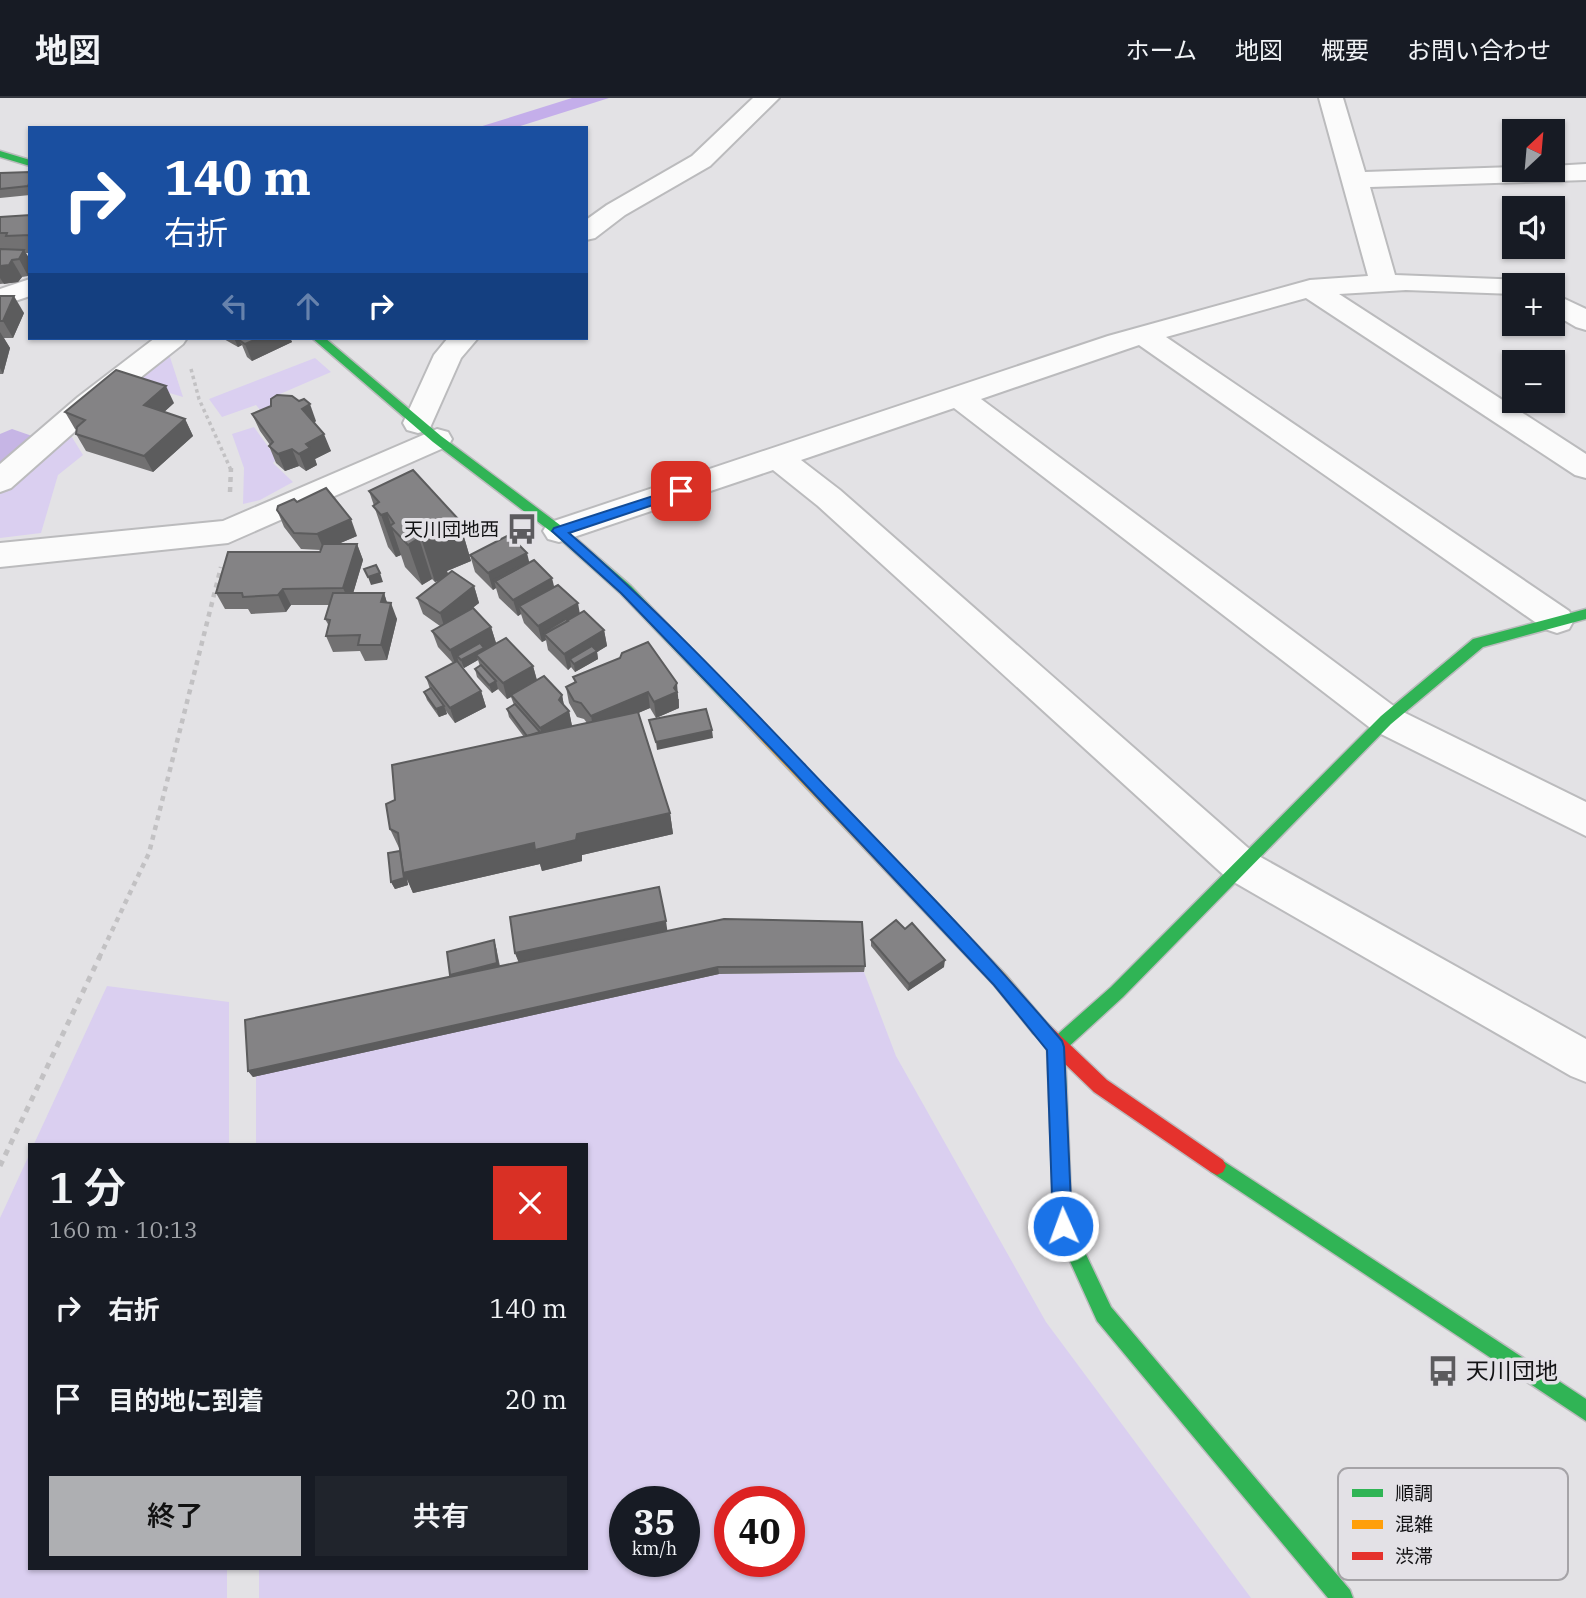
<!DOCTYPE html>
<html lang="ja">
<head>
<meta charset="utf-8">
<style>
  :root { --surface:#171b24; --page:#20242c; --text:#f1f3f6; --muted:#9ea1a6; --line:#363941; --accent:#aeafb2 }
  body { margin:0; font-family:"IBM Plex Serif","Noto Sans JP",serif; background:var(--page); color:var(--text); height:100vh; display:flex; flex-direction:column; font-size:26px; white-space:nowrap }
  * { box-sizing:border-box; margin:0 }
  p { font-size:23px; color:var(--muted) }
  .icon { flex:none; width:38px; height:38px; fill:none; stroke:currentColor; stroke-width:2; stroke-linecap:round; stroke-linejoin:round }
  .map { position:relative; flex:1; overflow:hidden }
  .panel { position:absolute; left:28px; top:1045px; width:560px; height:427px; display:flex; flex-direction:column; background:var(--surface); border-radius:0px; box-shadow:0 2px 5px #0004 }
  .panel>* { flex:none }
  .top-card { position:absolute; left:28px; top:28px; width:560px; height:214px; border-radius:0px; box-shadow:0 2px 5px #0004; background:#1a4fa0; color:#fff; overflow:hidden }
  .needle { width:46px; rotate:26deg }
  .fabs { position:absolute; left:1502px; top:21px; display:grid; gap:14px }
  .fabs a { display:grid; place-items:center; width:63px; height:63px; border-radius:0px; background:var(--surface); box-shadow:0 2px 5px #0004; font-size:35px }
  .speed { position:absolute; left:609px; top:1388px; display:flex; gap:14px; font-size:35px; font-weight:700; text-align:center }
  .speed>* { display:grid; place-content:center; width:91px; height:91px; border-radius:50%; background:var(--surface); box-shadow:0 2px 5px #0004; line-height:1 }
  .speed small { font-size:18px; font-weight:400 }
  .speed .limit { border:10px solid #d22; background:#fff; color:#111 }
  .pin { position:absolute; display:grid; place-items:center; width:60px; height:60px; color:#fff; margin:-30px; border-radius:14px; box-shadow:0 4px 10px #0006 }
  .me { position:absolute; width:77px; margin:-38px; rotate:358deg; stroke-linejoin:round; filter:drop-shadow(0 0 5px #0008) }
  .turn { display:flex; align-items:center; gap:24px; height:147px; padding:0 21px; font-size:32px }
  .turn .icon { width:91px; height:91px; stroke-width:2.5 }
  .turn b { display:block; font-size:49px; line-height:60px }
  .lanes { display:flex; align-items:center; height:66px; padding:0 21px; background:#0003; justify-content:center; gap:35px; direction:ltr }
  .lanes .off { opacity:.35 }
  .round { display:grid; place-items:center; flex:none; width:74px; height:74px; border-radius:0px; background:var(--page) }
  .headline { display:flex; align-items:center; justify-content:space-between; height:119px; padding:0 21px }
  h1 { font-size:42px; font-weight:600; line-height:52px }
  .primary-button { display:flex; gap:14px; margin-top:auto; padding:14px 21px }
  .primary-button a { flex:1; height:80px; border-radius:0px; background:var(--accent); color:#111; font-size:28px; font-weight:600; line-height:80px; text-align:center }
  .primary-button a+a { background:var(--page); color:var(--text) }
  ul { padding:0; list-style:none }
  li { display:flex; align-items:center; gap:21px; height:91px; padding:0 21px }
  li div { flex:1 }
  li b { display:block; font-size:26px }
  li em { font-style:normal }
  header { display:flex; align-items:center; gap:42px; box-sizing:border-box; height:98px; padding:0 35px; background:var(--surface); border-bottom:2px solid var(--line) }
  header strong { font-size:33px }
  nav { display:flex; gap:38px; margin-inline-start:auto; font-size:24px }
  .map>svg:first-child { display:block }
  .green { fill:#dacff0; fill-rule:evenodd }
  .forest { fill:#c6b5e5 }
  .water { fill:#c4aeea }
  .lines { fill:none; stroke-linecap:round; stroke-linejoin:round }
  .street-casing { stroke:#bbbbbd; stroke-width:4 }
  .fast-casing { stroke:#bbbbbd; stroke-width:3 }
  .slow-casing { stroke:#bbbbbd; stroke-width:3 }
  .jam-casing { stroke:#bbbbbd; stroke-width:3 }
  .path-far2 { stroke:#c2c1c3; stroke-width:3.5; stroke-dasharray:3.5 3.5; stroke-linecap:butt }
  .path-far1 { stroke:#c2c1c3; stroke-width:4.5; stroke-dasharray:5 5; stroke-linecap:butt }
  .path { stroke:#c2c1c3; stroke-width:5; stroke-dasharray:6 6; stroke-linecap:butt }
  .street { fill:#fbfbfb; fill-rule:evenodd }
  .fast { fill:#30b455; fill-rule:evenodd }
  .slow { fill:#ff9f0a; fill-rule:evenodd }
  .jam { fill:#e5322d; fill-rule:evenodd }
  .wall { fill:#727172 }
  .shaded-wall { fill:#5c5c5d }
  .building { fill:#848385; stroke:#5c5c5d; stroke-width:2 }
  .route { fill:#1a73e8; stroke:#114b97; stroke-width:2 }
  .labels { text-anchor:middle; stroke-width:7; stroke-linejoin:round; paint-order:stroke }
  .poi-label { font-size:19px; fill:#131315; stroke:#e3e1e6; text-anchor:end }
  .near-poi-label { font-size:23px; fill:#131315; stroke:#e3e1e6; text-anchor:start }
  .key { fill:#e3e1e6; stroke:#a5a3a7; stroke-width:2 }
  .key-label { font-size:19px; fill:#131315 }
</style>
</head>
<body>
<header>
<strong>地図</strong>
<nav><a>ホーム</a><a>地図</a><a>概要</a><a>お問い合わせ</a></nav>
</header>
<div class="map">
<svg width="1586" height="1500" viewBox="0 0 1586 1500">
  <rect width="100%" height="100%" fill="#e3e2e5"/>
  <g class="green">
    <path d="M168 253 183 299 129 283Z"/>
    <path d="M315 260 331 274 273 299 283 313 266 319 256 307 222 319 209 301Z"/>
    <path d="M254 329 277 361 273 365 293 384 260 402 243 406 244 370 232 336Z"/>
    <path d="M70 336 83 357 58 377 41 435 0 440V395Z"/>
    <path d="M864 874 896 958 1046 1224 1251 1500H259V1470H586V1046H256V977L719 876ZM625 1404H684V1463H625ZM730 1404H789V1463H730Z"/>
    <path d="M107 888 229 904V1046H34Z"/>
    <path d="M30 1055V1470H227V1500H0V1120Z"/>
  </g>
  <path class="forest" d="M12 331 35 339 0 368V336Z"/>
  <path class="water" d="M572 0H609L514 30H476Z"/>
  <g class="lines">
    <defs>
      <g id="street">
        <path d="M753 0H779L710 68 625 117 595 140 586 142V122L607 107 692 58Z"/>
        <path d="M1319 0H1343L1365 74 1514 69V72H1552V68L1586 66V82L1370 89 1395 177 1524 182 1527 187H1514V196L1406 192 1339 196 1586 356V380L1575 377 1306 200 1166 239 1569 513 1574 522 1569 531 1557 535 1545 531 1139 247 981 301 1399 612 1586 704V738L1373 632 954 310 801 362 840 392 1255 756 1586 941V984L1571 978 1227 780 818 408 773 372 559 444 548 441 543 433 548 425 1108 238 1310 182 1368 178Z"/>
        <path d="M30 181V198L0 208V191Z"/>
        <path d="M1552 195 1586 211V232L1576 229 1552 215Z"/>
        <path d="M155 240H187L183 246 98 313 11 390 0 394V366L78 299Z"/>
        <path d="M448 240H478L461 260 429 332 418 335 407 332 403 325 434 257Z"/>
        <path d="M437 331 448 334 452 341 448 348 228 445 0 469V445L223 423Z"/>
      </g>
      <g id="fast">
        <path d="M0 53 30 62V68L0 59Z"/>
        <path d="M312 240H325L441 338 564 430 631 488 750 612 752 616 750 620H740L621 496 554 436 433 344Z"/>
        <path d="M1586 511V521L1483 549 1391 626 1123 899 1065 952 1072 1127 1111 1209 1350 1492 1353 1500H1328L1097 1223 1054 1128 1047 949 1050 943 1111 889 1381 618 1473 541Z"/>
        <path d="M1217 1059 1586 1301V1323L1211 1074 1208 1068 1211 1062Z"/>
      </g>
      <path id="slow" d="M745 610 750 612 1006 877 1045 923 1048 929 1045 935 1039 937 1033 935 994 887 740 620 738 616 740 612Z"/>
      <path id="jam" d="M1039 921 1045 923 1107 982 1223 1062 1226 1068 1223 1074 1217 1077 1211 1074 1094 994 1033 935 1030 929 1033 923Z"/>
    </defs>
    <use href="#street" class="street-casing"/>
    <use href="#fast" class="fast-casing"/>
    <use href="#slow" class="slow-casing"/>
    <use href="#jam" class="jam-casing"/>
    <path class="path-far2" d="M191 271 199 301 231 372"/>
    <g class="path-far1">
      <path d="M230 394 231 370"/>
      <path d="M99 860 149 755 221 469"/>
    </g>
    <path class="path" d="M0 1068 100 858"/>
    <use href="#street" class="street"/>
    <use href="#fast" class="fast"/>
    <use href="#slow" class="slow"/>
    <use href="#jam" class="jam"/>
  </g>
  <g class="wall">
    <path d="M30 74V97L0 100V75Z"/>
    <path d="M30 117V155H26L30 162V176L28 178 22 179 18 184 0 186V119Z"/>
    <path d="M0 198 24 215 13 240H4L10 250 3 276H0Z"/>
    <path d="M222 240H290L292 244 252 263 247 259 242 247 238 249Z"/>
    <path d="M174 305 164 314 185 321 193 338 153 374 86 353 76 336 77 332 75 331 65 314Z"/>
    <path d="M271 308 316 323 314 325 331 353 315 361 317 367 306 373 299 368 285 373 276 365 269 348 270 347 260 333 252 316Z"/>
    <path d="M369 393 459 422 471 463 447 473 448 476 474 488 479 505 470 512 491 529 496 545 485 551 533 568 537 582 562 597 564 608 569 613 572 628 587 625 584 621 577 619 569 605 566 589 575 585 573 579 679 601V610L656 620 650 610 638 615 670 715 673 736 582 757V763L542 773 540 766 413 795 407 781 408 787 395 791 391 784 400 752 390 731 395 702 524 639 509 619 507 611 514 607 511 599 507 601 498 591 492 595 477 579 475 571 480 568 478 562 464 570 459 566 481 593 486 609 455 625 446 613 447 616 439 619 427 602 424 594 430 591 426 579 453 565 438 549 432 533 440 528 423 516 417 500 440 482 435 484 432 481 422 487 405 469 401 457 396 459 388 449Z"/>
    <path d="M297 404 357 438 338 446H357L363 462 353 495H384L387 505 397 521 387 562 365 563 360 553 333 554 326 538 329 528 325 521 330 507H291L286 514 251 516 248 511H225L216 495 320 454 321 452 301 451 284 429 277 412Z"/>
    <path d="M470 457 529 464 554 489 580 516 604 532 607 548 597 554 598 561 575 574 571 569 568 572 548 552 546 542 542 544 524 525 521 516 518 518 499 500 496 490 493 492 475 474Z"/>
    <path d="M905 831 944 869 908 893 871 848V842Z"/>
    <path d="M667 833 865 868 864 874 719 876 253 979 248 973 451 879 450 877 494 842 496 849 500 868 519 864 515 855Z"/>
  </g>
  <g class="shaded-wall">
    <path d="M24 152 30 162V176L28 178 19 161Z"/>
    <path d="M12 162 22 179 18 184 4 186 0 180V168Z"/>
    <path d="M14 198 24 215 13 240 3 223Z"/>
    <path d="M0 234 10 250 3 276 0 270Z"/>
    <path d="M234 240H244L239 242 242 247 238 249Z"/>
    <path d="M259 240H290L292 244 252 263 245 246Z"/>
    <path d="M166 288 174 305 153 324 144 307Z"/>
    <path d="M310 306 316 323 309 328 302 311Z"/>
    <path d="M185 321 193 338 153 374 144 358Z"/>
    <path d="M324 336 331 353 315 361 317 367 306 373 299 356 306 346Z"/>
    <path d="M292 351 299 368 285 373 278 356Z"/>
    <path d="M387 415 401 457 396 459 381 417Z"/>
    <path d="M351 421 357 438 324 452 317 436Z"/>
    <path d="M459 422 471 463 447 473 449 479 435 484 422 443 435 432Z"/>
    <path d="M419 440 432 481 422 487 408 447Z"/>
    <path d="M357 446 363 462 350 506 343 490Z"/>
    <path d="M527 455 531 471 494 482 496 490 493 492 488 475Z"/>
    <path d="M380 475 383 484 371 487 368 479Z"/>
    <path d="M552 480 556 496 519 508 521 516 518 518 513 502Z"/>
    <path d="M474 488 479 505 445 531 440 515Z"/>
    <path d="M283 491 291 507 286 514 278 497Z"/>
    <path d="M384 495 389 511 391 505 397 521 387 562 381 547V504Z"/>
    <path d="M578 505 581 522 544 534 546 542 542 544 538 528Z"/>
    <path d="M491 529 496 545 476 557 478 562 464 570 461 562 457 558 459 566 456 568 450 552Z"/>
    <path d="M604 532 607 548 597 554 598 561 575 574 574 566 570 561 571 569 568 572 564 556Z"/>
    <path d="M533 568 537 583 511 597V599L507 601 503 585Z"/>
    <path d="M496 583 498 591 492 595 489 587Z"/>
    <path d="M677 585 679 610 656 620 654 604 674 590Z"/>
    <path d="M481 593 486 609 455 625 450 610Z"/>
    <path d="M648 594 650 610 594 634 591 618Z"/>
    <path d="M562 597 565 613H569L572 628 544 645 540 630Z"/>
    <path d="M444 608 447 616 439 619 436 611Z"/>
    <path d="M712 632 713 640 657 652 656 644Z"/>
    <path d="M670 715 673 736 582 757V763L542 773 540 766 413 795 407 781 408 787 395 791 391 784 400 753 534 745Z"/>
    <path d="M666 823 668 837 520 868 515 855Z"/>
    <path d="M494 842 496 849 500 872 453 883 450 877Z"/>
    <path d="M945 862 944 869 908 893 909 886Z"/>
    <path d="M718 869 719 876 253 979 248 973Z"/>
  </g>
  <g class="building">
    <path d="M30 74V83L28 88 0 91V75Z"/>
    <path d="M30 117V137L6 138 7 135H0V119Z"/>
    <path d="M0 151 24 152 19 161 12 162 9 167 0 168Z"/>
    <path d="M0 198H14L3 223H0Z"/>
    <path d="M243 240H259L245 246 239 242Z"/>
    <path d="M116 272 166 288 144 307 185 321 144 358 76 336 77 329 85 322 65 314Z"/>
    <path d="M277 297 292 298 299 303 304 301 310 306 302 311 324 336 306 346 310 350 299 356 292 351 278 356 269 348 273 344 252 316 271 308V301Z"/>
    <path d="M413 372 459 422 435 432 436 438 422 443 419 440 408 447 390 428 394 425 387 415 381 417 373 408 379 404 369 393Z"/>
    <path d="M326 390 351 421 317 436 294 435 277 412 278 408 294 401 297 404Z"/>
    <path d="M509 437 527 455 488 475 470 457Z"/>
    <path d="M323 446H357L343 490 283 491 278 497 243 499 242 495H216L228 454H320Z"/>
    <path d="M534 462 552 480 513 502 495 483Z"/>
    <path d="M376 467 380 475 368 479 364 471Z"/>
    <path d="M516 470 517 471 495 483 494 482Z"/>
    <path d="M452 473 474 488 440 515 417 500Z"/>
    <path d="M558 487 578 505 538 528 519 508Z"/>
    <path d="M333 495H384L381 504 391 505 381 547H358L360 537 326 538 330 522 325 521Z"/>
    <path d="M473 510 491 529 450 552 432 533Z"/>
    <path d="M584 513 604 532 564 556 544 536Z"/>
    <path d="M566 521 568 523 546 535 544 534Z"/>
    <path d="M506 540 533 568 503 585 476 557Z"/>
    <path d="M648 544 677 585 674 590 677 594 654 604 648 594 591 618 581 605 574 603 566 589 576 584 573 579 620 560 622 555Z"/>
    <path d="M480 545 484 550 461 562 457 558Z"/>
    <path d="M592 548 597 553 574 566 570 561Z"/>
    <path d="M457 563 481 593 450 610 426 579Z"/>
    <path d="M481 567 496 583 489 587 475 571Z"/>
    <path d="M544 578 562 597 559 602 569 613 540 630 511 597Z"/>
    <path d="M431 590 444 608 436 611 424 594Z"/>
    <path d="M515 606 540 634 527 638 507 611Z"/>
    <path d="M706 611 712 632 656 644 649 622Z"/>
    <path d="M638 614 670 715 577 736 576 742 535 752 534 745 403 775 398 735 390 731 386 706 395 702 392 667Z"/>
    <path d="M400 753 404 780 391 784 388 755Z"/>
    <path d="M659 789 666 823 515 855 510 819Z"/>
    <path d="M724 821 862 824 865 868 718 869 248 973 245 922Z"/>
    <path d="M896 822 905 831 912 825 945 862 909 886 871 842Z"/>
    <path d="M494 842 497 865 450 877 447 854Z"/>
  </g>
  <path class="route" d="M681 389 688 393 686 396 569 435C662 515 746 605 830 693 909 775 989 856 1062 943L1064 949 1072 1128 1070 1135 1063 1137 1056 1135 1053 1128 1047 952 994 887 789 669 621 495 552 433 554 430Z"/>
  <defs>
    <symbol id="bus-bare" viewBox="-9 -9 18 18"><path d="M-5-6H5V4H4V6H2V4H-2V6H-4V4H-5ZM-3.5-4V0h7V-4ZM-3.5 1.2v1.5H-2V1.2ZM2 1.2v1.5H3.5V1.2Z" fill="#5c5b5e" stroke="#e3e1e6" stroke-width="2.5" paint-order="stroke"/></symbol>
  </defs>
  <g fill-rule="evenodd">
    <use href="#bus-bare" x="500" y="409" width="44" height="44"/>
    <use href="#bus-bare" x="1421" y="1251" width="44" height="44"/>
  </g>
  <g class="labels">
    <g class="poi-label">
      <text x="499" y="438">天川団地西</text>
    </g>
    <g class="near-poi-label">
      <text x="1466" y="1281">天川団地</text>
    </g>
  </g>
  <rect x="1338" y="1370" width="230" height="112" rx="10" class="key"/>
  <rect x="1352" y="1391" width="31" height="8" fill="#30b455"/>
  <rect x="1352" y="1422" width="31" height="9" fill="#ff9f0a"/>
  <rect x="1352" y="1454" width="31" height="8" fill="#e5322d"/>
  <g class="key-label">
    <text x="1395" y="1402">順調</text>
    <text x="1395" y="1433">混雑</text>
    <text x="1395" y="1465">渋滞</text>
  </g>
</svg>
<div class="fabs">
<a><svg class="needle" viewBox="-14 -14 28 28"><path d="M0-13l5 13h-10z" fill="#e53935"/><path d="M0 13l5-13h-10z" fill="#9ea1a6"/></svg></a>
<a><svg class="icon" aria-label="sound" viewBox="0 0 24 24"><path d="M4 9h4l5-4v14l-5-4H4zM17 9q2 3 0 6"/></svg></a>
<a>+</a>
<a>−</a>
</div>
<div class="speed"><div>35<small>km/h</small></div><div class="limit">40</div></div>
<div class="pin" style="left:681px;top:393px;background:#d93025"><svg class="icon" aria-label="arrive" viewBox="0 0 24 24"><path d="M6 21V4h12l-3 4 3 4H6"/></svg></div>
<svg class="me" style="left:1063px;top:1128px" viewBox="-20 -20 40 40"><circle r="17" fill="#1a73e8" stroke="#fff" stroke-width="3"/><path d="M0-11L8 9 0 5-8 9z" fill="#fff"/></svg>
<div class="top-card">
<div class="turn"><svg class="icon" aria-label="right" viewBox="0 0 24 24"><path d="M7 20v-9h11M14 6l5 5-5 5"/></svg><div><b>140 m</b>右折</div></div>
<div class="lanes"><svg class="icon off" aria-label="left" viewBox="0 0 24 24"><path d="M17 20v-9H6M10 6l-5 5 5 5"/></svg><svg class="icon off" aria-label="ahead" viewBox="0 0 24 24"><path d="M12 20V5M6 11l6-6 6 6"/></svg><svg class="icon" aria-label="right" viewBox="0 0 24 24"><path d="M7 20v-9h11M14 6l5 5-5 5"/></svg></div>
</div>
<section class="panel">
<div class="headline"><div><h1>1 分</h1><p>160 m · 10:13</p></div><a class="round" style="background:#d93025;color:#fff"><svg class="icon" aria-label="close" viewBox="0 0 24 24"><path d="M6 6l12 12M18 6L6 18"/></svg></a></div>
<ul>
<li><svg class="icon" aria-label="right" viewBox="0 0 24 24"><path d="M7 20v-9h11M14 6l5 5-5 5"/></svg><div><b>右折</b></div><em>140 m</em></li>
<li><svg class="icon" aria-label="arrive" viewBox="0 0 24 24"><path d="M6 21V4h12l-3 4 3 4H6"/></svg><div><b>目的地に到着</b></div><em>20 m</em></li>
</ul>
<div class="primary-button"><a>終了</a><a>共有</a></div>
</section>
</div>
</body>
</html>
